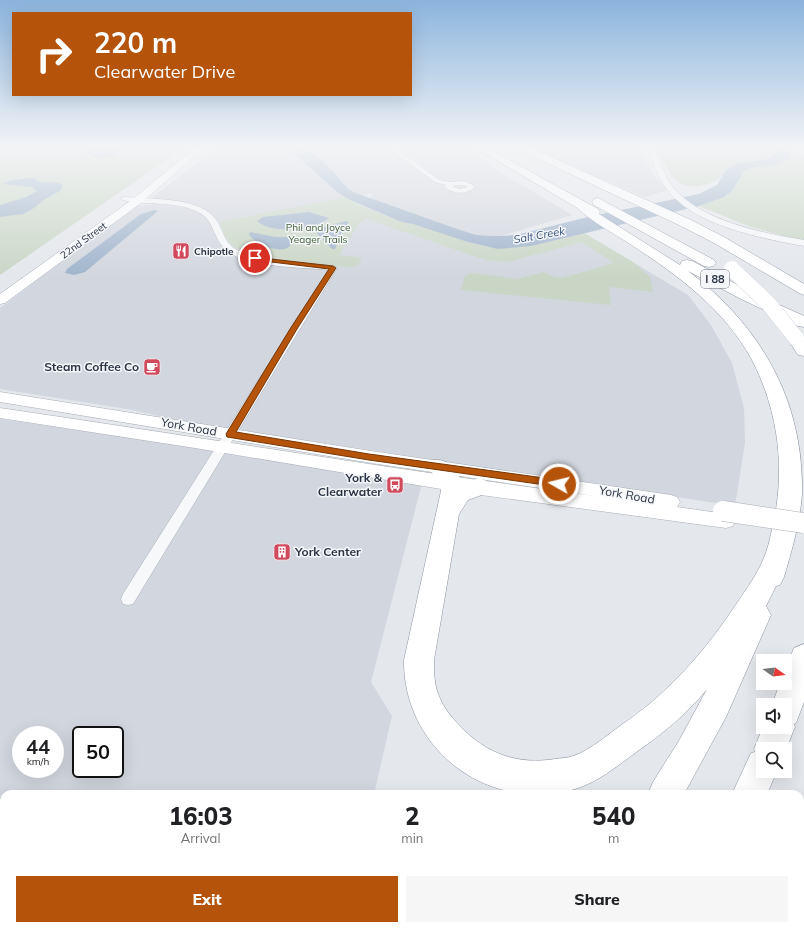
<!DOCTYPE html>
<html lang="en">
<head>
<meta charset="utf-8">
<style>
  :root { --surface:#fff; --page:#f6f6f6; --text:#202124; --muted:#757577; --accent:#b45309 }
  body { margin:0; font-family:Mulish,sans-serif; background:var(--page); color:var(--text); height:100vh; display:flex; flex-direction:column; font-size:15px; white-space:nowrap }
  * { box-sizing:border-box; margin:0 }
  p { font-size:13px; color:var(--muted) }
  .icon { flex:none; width:22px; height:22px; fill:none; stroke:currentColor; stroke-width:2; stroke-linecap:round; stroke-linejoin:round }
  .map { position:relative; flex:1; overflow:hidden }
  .drawer { position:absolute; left:0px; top:790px; width:804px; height:140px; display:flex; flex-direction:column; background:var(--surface); border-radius:12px 12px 0 0; box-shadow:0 4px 16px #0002 }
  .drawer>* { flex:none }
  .hud { position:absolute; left:12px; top:12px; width:400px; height:84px; border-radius:0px; box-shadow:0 4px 16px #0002; background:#b45309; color:#fff; overflow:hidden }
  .needle { width:26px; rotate:104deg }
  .fabs { position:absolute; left:756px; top:654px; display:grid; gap:8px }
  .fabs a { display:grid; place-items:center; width:36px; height:36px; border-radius:0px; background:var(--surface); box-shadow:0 4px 16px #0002; font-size:20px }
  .speed { position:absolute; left:12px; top:726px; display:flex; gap:8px; font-size:20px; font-weight:700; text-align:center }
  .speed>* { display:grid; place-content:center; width:52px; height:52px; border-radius:50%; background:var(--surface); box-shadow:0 4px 16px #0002; line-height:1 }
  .speed small { font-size:10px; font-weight:400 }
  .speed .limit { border:2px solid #111; border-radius:6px; background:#fff; color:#111 }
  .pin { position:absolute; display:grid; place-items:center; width:34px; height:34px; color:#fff; margin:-17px; border:2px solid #fff; border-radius:50%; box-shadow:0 1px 4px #0007 }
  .me { position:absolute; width:44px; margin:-22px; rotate:278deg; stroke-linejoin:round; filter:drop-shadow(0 0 3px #0008) }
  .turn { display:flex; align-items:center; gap:14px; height:84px; padding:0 16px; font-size:18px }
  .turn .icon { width:52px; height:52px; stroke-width:2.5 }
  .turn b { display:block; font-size:28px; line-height:34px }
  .eta { display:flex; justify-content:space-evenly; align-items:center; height:68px; text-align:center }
  .eta b { font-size:24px; font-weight:800; line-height:28px }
  .button { display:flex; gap:8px; margin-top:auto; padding:8px 16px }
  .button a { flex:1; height:46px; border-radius:0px; background:var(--accent); color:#fff; font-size:16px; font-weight:800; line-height:46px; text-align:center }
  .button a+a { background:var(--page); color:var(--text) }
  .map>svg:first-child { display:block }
  .built { fill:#d2d6de; fill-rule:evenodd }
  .green { fill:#c9d6c5 }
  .water { fill:#9fb4cc }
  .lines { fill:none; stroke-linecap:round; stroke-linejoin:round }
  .minor-casing { stroke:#a9aeb7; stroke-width:1 }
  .tertiary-casing { stroke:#a9aeb7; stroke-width:1 }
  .secondary-casing { stroke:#a9aeb7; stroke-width:1 }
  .primary-casing { stroke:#a3abb8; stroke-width:1 }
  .motorway-casing { stroke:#8b94a3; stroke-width:1 }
  .minor { fill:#f7f8fa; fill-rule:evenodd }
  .tertiary { fill:#f7f8fa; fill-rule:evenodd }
  .secondary { fill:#fff; fill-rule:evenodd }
  .primary { fill:#fff; fill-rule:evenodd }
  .motorway { fill:#fff; fill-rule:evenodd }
  .secondary-bridge-casing { stroke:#a9aeb7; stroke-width:21; stroke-linecap:butt }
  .motorway-bridge-casing { stroke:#8b94a3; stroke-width:16; stroke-linecap:butt }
  .secondary-bridge { stroke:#fff; stroke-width:20 }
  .motorway-bridge { stroke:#fff; stroke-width:16 }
  .route { fill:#b45309; stroke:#753606 }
  .labels { text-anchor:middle; stroke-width:3; stroke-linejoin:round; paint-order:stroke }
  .far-park-label { font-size:10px; fill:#3f6138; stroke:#f4f6f9 }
  .far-street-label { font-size:10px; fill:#2b3445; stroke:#f4f6f9 }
  .far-poi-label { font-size:10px; font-weight:bold; fill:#2b3445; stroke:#f4f6f9; text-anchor:start }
  .far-water-label { font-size:11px; font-style:italic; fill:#34527a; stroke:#f4f6f9 }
  .shield { fill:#f4f6f9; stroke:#676e7b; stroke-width:1 }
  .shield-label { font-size:11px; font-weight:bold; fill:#2b3445 }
  .poi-label { font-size:12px; font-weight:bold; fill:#2b3445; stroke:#f4f6f9; text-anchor:end }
  .street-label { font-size:12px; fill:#2b3445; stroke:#f4f6f9 }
</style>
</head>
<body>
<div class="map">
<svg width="804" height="930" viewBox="0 0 804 930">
  <rect width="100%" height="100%" fill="#e4e7ec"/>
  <g class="built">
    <path d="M218 147H463L484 160 500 172 572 215 504 235 535 245 584 233 688 295 711 325 732 363 744 408 745 443 735 506 213 426H204L127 409 0 389V308L136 206 158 204 191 209 206 216 221 245 236 255 321 270 373 193 219 222 209 212 198 207 150 199Z"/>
    <path d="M529 147H637L657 180 668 190 645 197Z"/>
    <path d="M0 419 209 449 422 483 371 682 392 716 374 794H4V895L0 894ZM21 735H55V769H21ZM81 735H115V769H81Z"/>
    <path d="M103 926H344L343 930H116Z"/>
  </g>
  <g class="green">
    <path d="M0 147H185L0 275Z"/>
    <path d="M656 147H775C775 165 749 160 737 163 728 166 727 172 721 177 708 187 683 192 672 176 665 168 661 157 656 147Z"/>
    <path d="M791 152 804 156V241L751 227 699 206 724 197 732 191 743 171 750 168 774 165 789 159Z"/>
    <path d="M346 197C373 215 410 223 441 232 458 238 481 249 500 248 529 248 556 240 584 233L633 262 650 277 653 292 609 287 611 305 461 290 465 276 472 273 518 279 544 272 551 276 562 278 614 263 582 242 508 262 486 260 367 219 359 223 339 255 362 258 357 266 351 267C323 264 254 263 233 246 226 240 223 230 219 222Z"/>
  </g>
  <g class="water">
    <path d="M78 147H128C123 149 121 151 117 154 112 158 97 159 91 156 86 153 84 149 78 147Z"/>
    <path d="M287 147H307L333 171 347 188 353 192 460 230 476 235 492 236H505L520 234 592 216 699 194 717 185 726 170 737 163 756 161 770 158 775 152V147H788L791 152 789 159 774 165 750 168 744 171 732 191 724 197 699 206 531 246 498 249 468 242 413 224 402 222 350 200 336 191Z"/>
    <path d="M28 178H34C42 186 54 179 63 185L60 191 45 199 34 208 23 214 0 217V205L26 197 37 191 32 187 2 184 9 181Z"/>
    <path d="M154 210 158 211 85 272 74 275 65 273 67 269 141 214Z"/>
    <path d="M309 212 329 218C314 230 272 235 257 221L263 217Z"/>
    <path d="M346 221 349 222 341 234 335 249H332L316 232 321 228Z"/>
    <path d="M250 232 275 237H290L291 245C281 256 257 244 249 235Z"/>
  </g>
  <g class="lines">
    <defs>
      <g id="minor">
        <path d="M387 147H394L439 180 450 182 464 181 473 185 474 188C466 195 453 194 445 187L446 185 435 182ZM463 185 468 187 459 189 452 186Z"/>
        <path d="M124 197C148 199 195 197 213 216 223 226 223 243 237 250 265 265 302 262 333 266L337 268 133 604 128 605 123 604 121 599 123 594 328 270C301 267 247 268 226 250 214 240 214 221 200 213 177 200 147 206 122 200V198Z"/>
      </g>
      <path id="tertiary" d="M647 147H653C660 159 664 175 672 186 700 221 762 233 804 240V246C761 238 693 226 666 188 657 176 653 161 647 147Z"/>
      <path id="secondary" d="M0 392 371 451 671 495 677 497 680 502 677 507 726 514 733 516 735 521 733 526 726 528 459 492 195 448 0 418V408C199 437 396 470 595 496L371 463 0 402Z"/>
      <path id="primary" d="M196 147H205L141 203 5 303 0 304V294L133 199Z"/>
      <g id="motorway">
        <path d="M474 147H486L598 209 600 212 599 214 680 265 682 261 687 260 692 261 753 293 804 316V327L798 326 741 299 688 271C761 326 804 401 802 494 800 522 792 550 784 577L780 585 776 586 766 606 771 615 726 717 684 794H648L653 782 680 739 707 689C686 715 662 734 635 753 616 767 598 782 575 789 563 793 549 794 536 794 463 794 403 734 404 660L441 491 438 480 427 467 430 461C447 456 457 469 462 484L479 478 487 481 490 487 487 493 468 500 459 514 434 660C434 672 434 685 439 696 443 707 452 718 460 726 486 754 518 765 555 759 561 758 568 758 573 756 590 751 612 731 627 721 673 689 709 646 739 600 748 587 757 574 763 560 767 551 770 540 772 529 786 472 779 412 752 360 725 310 679 276 633 246 614 233 593 223 576 207Z"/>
        <path d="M516 147H529L691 220 724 237 804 284V295L799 293 714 243 681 226 517 149Z"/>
        <path d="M598 198 714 260 716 263 714 266 709 267 704 266 594 205 592 202 594 199Z"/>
        <path d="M796 333 802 334 804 337V356L798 355 787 338 790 334Z"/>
        <path d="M804 644V702L796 723 794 724 795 727 786 749 785 752V749H763V771H777L767 794H732L751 753 755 752 754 749 763 727H785V705H772L780 683H785V670L794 648Z"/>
        <path d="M554 926H595L593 930H552Z"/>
        <path d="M659 926H699L697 930H657Z"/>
      </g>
    </defs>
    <use href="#minor" class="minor-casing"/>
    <use href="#tertiary" class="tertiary-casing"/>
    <use href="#secondary" class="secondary-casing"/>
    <use href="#primary" class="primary-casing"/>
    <use href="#motorway" class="motorway-casing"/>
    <use href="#minor" class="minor"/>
    <use href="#tertiary" class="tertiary"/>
    <use href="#secondary" class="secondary"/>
    <use href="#primary" class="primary"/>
    <use href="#motorway" class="motorway"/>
    <defs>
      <path id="secondary-bridge" d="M723 511 804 523"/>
      <path id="motorway-bridge" d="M732 269 769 304 796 338"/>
    </defs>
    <use href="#secondary-bridge" class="secondary-bridge-casing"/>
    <use href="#motorway-bridge" class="motorway-bridge-casing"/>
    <use href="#secondary-bridge" class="secondary-bridge"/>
    <use href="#motorway-bridge" class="motorway-bridge"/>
  </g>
  <linearGradient id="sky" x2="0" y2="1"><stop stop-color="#8bb4dd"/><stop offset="0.53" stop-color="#f3f4f6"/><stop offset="1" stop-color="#f3f4f6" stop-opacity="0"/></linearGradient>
  <rect width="804" height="277" fill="url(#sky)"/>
  <path class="route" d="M253 257 333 266 336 268 297 329 236 432 369 454 559 480 564 484 563 486 559 487 369 460 227 437 226 434 290 329 329 269 255 260H253Z"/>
  <defs>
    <symbol id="restaurant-square" viewBox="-11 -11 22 22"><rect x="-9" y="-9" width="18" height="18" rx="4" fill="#d1495b" stroke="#f4f6f9"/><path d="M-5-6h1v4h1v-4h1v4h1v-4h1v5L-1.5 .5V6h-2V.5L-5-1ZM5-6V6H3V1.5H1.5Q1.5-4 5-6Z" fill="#fff"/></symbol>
    <symbol id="cafe-square" viewBox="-11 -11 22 22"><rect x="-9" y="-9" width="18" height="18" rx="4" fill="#d1495b" stroke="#f4f6f9"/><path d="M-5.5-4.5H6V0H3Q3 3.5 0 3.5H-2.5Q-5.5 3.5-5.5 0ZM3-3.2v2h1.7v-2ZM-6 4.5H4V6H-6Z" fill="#fff"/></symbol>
    <symbol id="bus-square" viewBox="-11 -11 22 22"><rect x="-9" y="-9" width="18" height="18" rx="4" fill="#d1495b" stroke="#f4f6f9"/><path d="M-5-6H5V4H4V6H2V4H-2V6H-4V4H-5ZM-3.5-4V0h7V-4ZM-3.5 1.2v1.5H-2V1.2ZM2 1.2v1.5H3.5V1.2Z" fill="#fff"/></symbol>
    <symbol id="building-square" viewBox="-11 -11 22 22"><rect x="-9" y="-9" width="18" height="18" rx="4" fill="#d1495b" stroke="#f4f6f9"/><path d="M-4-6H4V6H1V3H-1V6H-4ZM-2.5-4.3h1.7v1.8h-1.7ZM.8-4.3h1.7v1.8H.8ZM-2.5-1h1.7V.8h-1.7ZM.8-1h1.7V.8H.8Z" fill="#fff"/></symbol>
  </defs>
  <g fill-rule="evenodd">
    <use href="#restaurant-square" x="171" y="241" width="20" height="20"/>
    <use href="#cafe-square" x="142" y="357" width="20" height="20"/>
    <use href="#bus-square" x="385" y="475" width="20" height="20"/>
    <use href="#building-square" x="272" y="542" width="20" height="20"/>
  </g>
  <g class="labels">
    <g class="far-park-label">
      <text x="318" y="231">Phil and Joyce<tspan x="318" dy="12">Yeager Trails</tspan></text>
    </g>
    <g class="far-street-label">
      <text transform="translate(83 240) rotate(-36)" y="4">22nd Street</text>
    </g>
    <g class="far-poi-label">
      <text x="194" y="255">Chipotle</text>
    </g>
    <g class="far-water-label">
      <text transform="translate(539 235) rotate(-10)" y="4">Salt Creek</text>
    </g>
    <rect class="shield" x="701" y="270" width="28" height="18" rx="3"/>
    <g class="shield-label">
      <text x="715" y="283">I 88</text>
    </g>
    <g class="poi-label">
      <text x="139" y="371">Steam Coffee Co</text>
      <text x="382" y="482">York &amp;<tspan x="382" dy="14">Clearwater</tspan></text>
      <text x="295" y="556" text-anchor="start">York Center</text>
    </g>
    <g class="street-label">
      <text transform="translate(189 427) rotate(10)" y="4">York Road</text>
      <text transform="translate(627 495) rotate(10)" y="4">York Road</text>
    </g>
  </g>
</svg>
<div class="fabs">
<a><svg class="needle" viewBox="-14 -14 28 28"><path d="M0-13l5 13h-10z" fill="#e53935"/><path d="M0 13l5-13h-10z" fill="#757577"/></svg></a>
<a><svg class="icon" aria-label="sound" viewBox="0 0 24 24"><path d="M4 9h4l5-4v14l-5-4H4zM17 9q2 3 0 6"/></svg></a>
<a><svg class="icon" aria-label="search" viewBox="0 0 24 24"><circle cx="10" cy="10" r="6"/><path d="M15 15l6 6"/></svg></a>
</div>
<div class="speed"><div>44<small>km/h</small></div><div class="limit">50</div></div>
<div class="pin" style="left:255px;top:258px;background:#d93025"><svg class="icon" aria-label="arrive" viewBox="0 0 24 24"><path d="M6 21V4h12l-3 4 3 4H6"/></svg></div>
<svg class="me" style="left:559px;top:484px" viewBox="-20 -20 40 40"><circle r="17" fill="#b45309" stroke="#fff" stroke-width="3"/><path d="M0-11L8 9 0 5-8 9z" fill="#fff"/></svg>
<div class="hud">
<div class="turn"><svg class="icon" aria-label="right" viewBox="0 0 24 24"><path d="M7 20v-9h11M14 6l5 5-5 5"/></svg><div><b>220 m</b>Clearwater Drive</div></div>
</div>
<section class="drawer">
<div class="eta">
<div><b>16:03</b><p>Arrival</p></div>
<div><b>2</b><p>min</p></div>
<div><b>540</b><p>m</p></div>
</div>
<div class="button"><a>Exit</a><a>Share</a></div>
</section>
</div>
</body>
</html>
